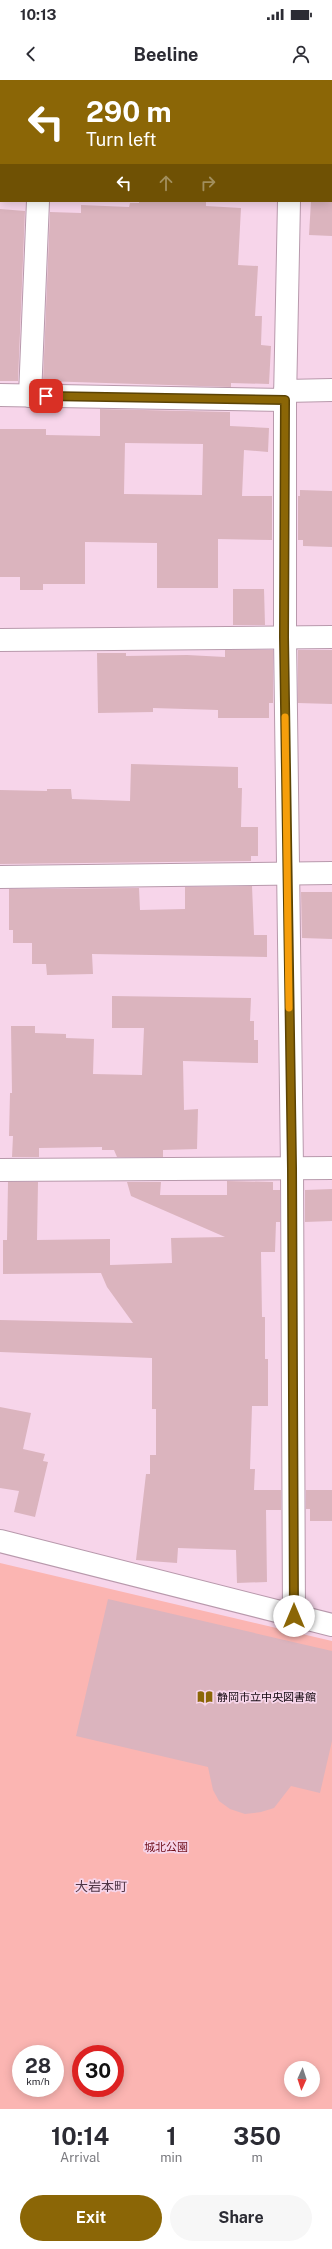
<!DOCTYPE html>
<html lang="en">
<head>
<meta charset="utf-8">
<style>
  :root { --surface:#fff; --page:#f7f7f7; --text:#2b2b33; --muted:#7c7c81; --accent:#8b6606 }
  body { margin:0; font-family:"Public Sans","Noto Sans JP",sans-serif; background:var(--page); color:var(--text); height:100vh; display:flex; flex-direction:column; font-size:15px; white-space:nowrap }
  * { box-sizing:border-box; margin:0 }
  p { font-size:13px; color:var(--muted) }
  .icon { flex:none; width:22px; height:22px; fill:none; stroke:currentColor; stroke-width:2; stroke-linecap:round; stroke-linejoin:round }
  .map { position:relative; height:2029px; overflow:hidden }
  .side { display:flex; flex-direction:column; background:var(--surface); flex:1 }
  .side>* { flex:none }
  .top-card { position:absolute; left:0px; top:0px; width:332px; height:122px; box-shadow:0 2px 10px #0003; background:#8b6606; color:#fff; overflow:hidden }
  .needle { width:26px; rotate:183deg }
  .fabs { position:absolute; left:284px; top:1981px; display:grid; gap:8px }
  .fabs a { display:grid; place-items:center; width:36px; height:36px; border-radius:50%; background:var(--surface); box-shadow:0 2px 10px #0003; font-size:20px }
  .speed { position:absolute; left:12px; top:1965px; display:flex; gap:8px; font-size:20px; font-weight:700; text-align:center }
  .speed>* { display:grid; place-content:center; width:52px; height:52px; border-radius:50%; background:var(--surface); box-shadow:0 2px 10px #0003; line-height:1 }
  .speed small { font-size:10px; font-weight:400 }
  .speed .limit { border:6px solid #d22; background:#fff; color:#111 }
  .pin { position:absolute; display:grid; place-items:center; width:34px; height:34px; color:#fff; margin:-17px; border-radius:8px; box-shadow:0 2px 6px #0006 }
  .me { position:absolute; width:44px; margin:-22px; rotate:0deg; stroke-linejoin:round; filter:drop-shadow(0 0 3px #0008) }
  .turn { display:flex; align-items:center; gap:14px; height:84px; padding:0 20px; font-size:18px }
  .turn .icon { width:52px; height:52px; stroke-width:2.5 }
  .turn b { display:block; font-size:28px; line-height:34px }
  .lanes { display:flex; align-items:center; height:38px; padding:0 20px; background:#0003; justify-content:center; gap:20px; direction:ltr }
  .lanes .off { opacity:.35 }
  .eta { display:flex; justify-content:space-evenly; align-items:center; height:68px; text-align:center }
  .eta b { font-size:24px; font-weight:700; line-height:28px }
  .primary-button { display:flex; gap:8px; margin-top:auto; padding:8px 20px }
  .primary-button a { flex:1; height:46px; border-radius:24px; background:var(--accent); color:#fff; font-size:16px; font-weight:700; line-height:46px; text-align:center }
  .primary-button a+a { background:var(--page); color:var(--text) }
  .status { display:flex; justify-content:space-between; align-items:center; height:28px; padding:0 20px; background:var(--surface); direction:ltr }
  .status svg { height:11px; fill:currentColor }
  header { display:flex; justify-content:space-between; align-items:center; height:52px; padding:0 20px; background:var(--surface); font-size:18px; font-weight:700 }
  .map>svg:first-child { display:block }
  .green { fill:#fbb5b2; fill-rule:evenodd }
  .building { fill:#dbb4be; fill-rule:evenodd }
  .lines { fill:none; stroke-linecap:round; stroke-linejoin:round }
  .street-casing { stroke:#b899ac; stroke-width:24 }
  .street { stroke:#fff; stroke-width:22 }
  .route-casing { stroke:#5a4204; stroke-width:10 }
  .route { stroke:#8b6606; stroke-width:7 }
  .slow { stroke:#f59e0b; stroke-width:7 }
  .labels { text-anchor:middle; stroke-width:3.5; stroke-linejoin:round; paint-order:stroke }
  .poi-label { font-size:11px; fill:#12080e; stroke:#f7d5ea; text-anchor:start }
  .park-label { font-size:11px; fill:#6f0e1a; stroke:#f7d5ea }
  .quarter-label { font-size:13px; fill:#4f3545; stroke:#f7d5ea }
</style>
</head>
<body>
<div class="status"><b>10:13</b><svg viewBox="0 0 49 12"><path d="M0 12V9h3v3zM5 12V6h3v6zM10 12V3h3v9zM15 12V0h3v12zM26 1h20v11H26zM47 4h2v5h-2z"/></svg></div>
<header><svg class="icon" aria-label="back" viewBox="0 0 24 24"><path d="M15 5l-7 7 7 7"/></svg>Beeline<svg class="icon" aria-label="person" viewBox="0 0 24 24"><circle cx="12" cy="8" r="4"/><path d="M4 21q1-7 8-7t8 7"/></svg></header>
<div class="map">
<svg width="332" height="2029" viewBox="0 0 332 2029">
  <rect width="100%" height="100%" fill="#f7d5ea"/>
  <path class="green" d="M0 1483 332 1561V2029H0ZM21 1974H55V2008H21ZM81 1974H115V2008H81ZM291 1988H313V2010H291Z"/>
  <g class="building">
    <path d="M139 121H206V126L241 128 238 185 258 186 255 236H262L261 265 271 266 269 304 231 303V307L43 301 50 132 81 133V125L129 127 130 123H139Z"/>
    <path d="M311 121H332V156L309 155Z"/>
    <path d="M0 129 25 131 18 301H0Z"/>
    <path d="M100 329 230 332V346L269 348 268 372 244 370 242 416H272V460L218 459V508H157V463L85 462V504H43V510H20V497H0V349H46V355L100 356ZM125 363 203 364 202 415 124 414Z"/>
    <path d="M300 410 332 411V467L303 466V460H298V416H300Z"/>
    <path d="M233 509H264L265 545H233Z"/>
    <path d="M225 570H273V623H269V638H218V630L153 628V632L98 633 97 573H126V576L187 575 225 577Z"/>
    <path d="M298 570H332V624L298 623Z"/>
    <path d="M131 684 238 687V708H242L241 747H258V776H251V781L0 784V710L47 711V709H71L72 719 130 721Z"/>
    <path d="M252 806 254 855H267V877L92 874 93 894 47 895 46 884H32V863H13V850H9V809L139 808 140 830 185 829V807Z"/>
    <path d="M301 812H332V859L302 858Z"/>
    <path d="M112 916 251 918 250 941H254V960H258V983L183 981 184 1030 198 1029 197 1069 163 1070V1077H117L114 1070H102V1067L39 1068V1077H12L13 1056H9L10 1013H12L11 946H35V953L66 954V958L94 959 93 994 142 995 144 948H112Z"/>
    <path d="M227 1101 273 1102V1110H280V1142H276L275 1172H261L262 1237H265V1279H268V1326H252L250 1389H255L254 1410H281V1430H266L267 1502 237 1503 236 1470 178 1468 177 1483 136 1480 146 1394H150V1375H156V1329H152V1278L0 1272V1240L133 1243 107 1207 101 1193 3 1194V1160H7L8 1102H38L37 1160 110 1159V1185L172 1183 171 1158 225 1157 131 1116 127 1102H161L160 1115H227Z"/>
    <path d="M332 1109V1141L305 1142V1110Z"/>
    <path d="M0 1327 31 1333 23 1369 45 1374 43 1381 48 1382 35 1437 14 1432 19 1411 0 1408Z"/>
    <path d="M306 1410H332V1441H310V1429H306Z"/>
    <path d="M108 1519 332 1571V1661L320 1713 291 1706 274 1728 261 1732 245 1734 230 1729 219 1721 213 1710 208 1687 76 1656Z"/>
  </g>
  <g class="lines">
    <defs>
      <g id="street">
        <path d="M290 0V1"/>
        <path d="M0 55H1"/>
        <path d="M289 121 285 320V557L292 1088 294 1537"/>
        <path d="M285 311 332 310"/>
        <path d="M0 315 285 320"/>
        <path d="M30 316 38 121"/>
        <path d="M0 560 332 557"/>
        <path d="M0 797 332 793"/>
        <path d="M0 1090 332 1088"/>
        <path d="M0 1461 332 1545"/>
      </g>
    </defs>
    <use href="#street" class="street-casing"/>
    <use href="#street" class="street"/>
  </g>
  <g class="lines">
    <defs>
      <path id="route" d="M46 316 285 320 284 557 292 1088 294 1536"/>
    </defs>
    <use href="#route" class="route-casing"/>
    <use href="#route" class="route"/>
    <path class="slow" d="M285 637 289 928"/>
  </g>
  <defs>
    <symbol id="library-bare" viewBox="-9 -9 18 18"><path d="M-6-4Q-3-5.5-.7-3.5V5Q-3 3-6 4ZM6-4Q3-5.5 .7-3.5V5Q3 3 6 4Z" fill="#8b6606" stroke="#f7d5ea" stroke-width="2.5" paint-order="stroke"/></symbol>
  </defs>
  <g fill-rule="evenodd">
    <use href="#library-bare" x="194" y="1606" width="22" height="22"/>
  </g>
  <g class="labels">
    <g class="poi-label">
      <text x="217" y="1621">静岡市立中央図書館</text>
    </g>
    <g class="park-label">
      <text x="166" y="1771">城北公園</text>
    </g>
    <g class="quarter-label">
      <text x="101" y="1811">大岩本町</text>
    </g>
  </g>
</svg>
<div class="fabs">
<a><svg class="needle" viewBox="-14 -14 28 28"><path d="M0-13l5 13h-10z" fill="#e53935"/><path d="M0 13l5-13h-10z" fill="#7c7c81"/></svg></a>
</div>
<div class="speed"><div>28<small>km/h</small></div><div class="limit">30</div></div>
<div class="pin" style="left:46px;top:316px;background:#d93025"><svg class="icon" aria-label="arrive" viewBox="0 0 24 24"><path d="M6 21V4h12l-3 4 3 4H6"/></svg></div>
<svg class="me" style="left:294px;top:1536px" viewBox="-20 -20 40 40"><circle r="19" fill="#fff"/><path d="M0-13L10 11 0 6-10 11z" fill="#8b6606"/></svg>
<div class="top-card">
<div class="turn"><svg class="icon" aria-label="left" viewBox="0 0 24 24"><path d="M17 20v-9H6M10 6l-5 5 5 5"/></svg><div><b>290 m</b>Turn left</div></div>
<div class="lanes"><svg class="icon" aria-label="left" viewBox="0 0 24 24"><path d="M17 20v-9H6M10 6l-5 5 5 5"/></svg><svg class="icon off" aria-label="ahead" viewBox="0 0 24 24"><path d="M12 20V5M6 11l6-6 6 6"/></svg><svg class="icon off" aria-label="right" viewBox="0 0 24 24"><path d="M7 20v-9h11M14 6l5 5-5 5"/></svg></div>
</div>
</div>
<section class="side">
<div class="eta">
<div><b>10:14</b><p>Arrival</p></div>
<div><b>1</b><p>min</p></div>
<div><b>350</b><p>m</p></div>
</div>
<div class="primary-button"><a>Exit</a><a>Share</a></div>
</section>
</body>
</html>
